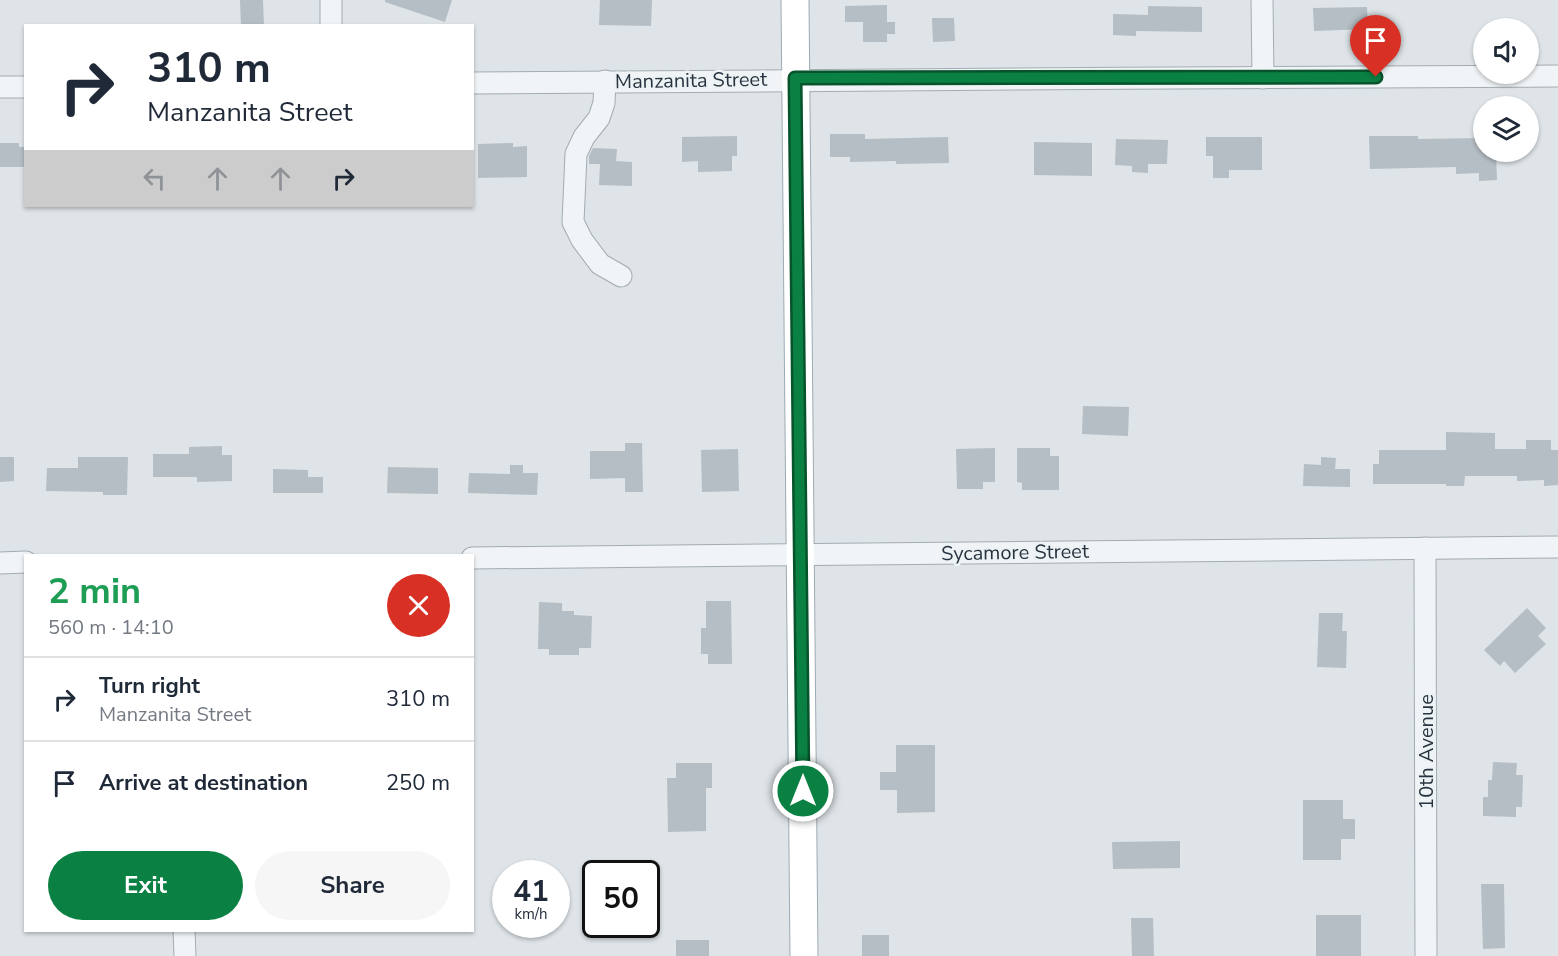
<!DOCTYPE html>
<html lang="en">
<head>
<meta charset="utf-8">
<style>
  :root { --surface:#fff; --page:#f6f6f7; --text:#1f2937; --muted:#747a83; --line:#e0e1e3; --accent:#0b8043 }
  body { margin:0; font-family:"Nunito Sans",sans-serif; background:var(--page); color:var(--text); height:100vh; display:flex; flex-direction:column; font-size:22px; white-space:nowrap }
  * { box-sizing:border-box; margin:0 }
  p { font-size:20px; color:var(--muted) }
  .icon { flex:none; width:33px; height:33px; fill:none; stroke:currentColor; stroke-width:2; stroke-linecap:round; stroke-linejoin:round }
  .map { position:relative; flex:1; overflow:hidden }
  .side { position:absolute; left:24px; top:554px; width:450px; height:378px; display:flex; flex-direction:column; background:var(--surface); border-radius:0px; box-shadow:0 2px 4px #0004 }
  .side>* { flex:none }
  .banner { position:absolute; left:24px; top:24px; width:450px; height:183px; border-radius:0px; box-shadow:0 2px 4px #0004; background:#fff; color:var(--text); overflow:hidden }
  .buttons { position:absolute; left:1473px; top:18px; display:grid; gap:12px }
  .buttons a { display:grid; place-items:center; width:66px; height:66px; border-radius:50%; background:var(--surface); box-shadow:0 2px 4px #0004; font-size:30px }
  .speed { position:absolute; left:492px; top:860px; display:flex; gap:12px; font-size:30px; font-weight:700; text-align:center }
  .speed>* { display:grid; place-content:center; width:78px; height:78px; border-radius:50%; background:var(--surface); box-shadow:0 2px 4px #0004; line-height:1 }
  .speed small { font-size:15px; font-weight:400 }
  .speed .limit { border:3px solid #111; border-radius:9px; background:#fff; color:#111 }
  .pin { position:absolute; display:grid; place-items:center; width:51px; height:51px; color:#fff; margin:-62px -26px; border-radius:50% 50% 50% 0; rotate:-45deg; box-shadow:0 0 6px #0007 }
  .pin .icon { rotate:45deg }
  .me { position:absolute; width:66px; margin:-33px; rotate:0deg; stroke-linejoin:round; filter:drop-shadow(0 0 4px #0008) }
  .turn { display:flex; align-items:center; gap:21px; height:126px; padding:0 24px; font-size:27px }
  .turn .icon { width:78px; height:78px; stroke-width:2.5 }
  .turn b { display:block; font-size:42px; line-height:51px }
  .lanes { display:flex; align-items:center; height:57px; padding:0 24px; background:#0003; justify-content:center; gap:30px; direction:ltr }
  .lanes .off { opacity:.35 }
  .round { display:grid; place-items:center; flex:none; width:63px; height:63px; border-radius:32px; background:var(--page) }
  .head { display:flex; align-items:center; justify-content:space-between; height:102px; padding:0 24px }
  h1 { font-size:36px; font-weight:700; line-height:45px; color:#1e9e55 }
  .primary-button { display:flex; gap:12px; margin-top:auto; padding:12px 24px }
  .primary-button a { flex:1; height:69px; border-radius:36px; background:var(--accent); color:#fff; font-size:24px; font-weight:700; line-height:69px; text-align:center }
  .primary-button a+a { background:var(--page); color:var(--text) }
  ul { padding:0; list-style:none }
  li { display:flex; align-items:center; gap:18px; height:84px; padding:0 24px; border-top:2px solid var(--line) }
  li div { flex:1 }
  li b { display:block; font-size:22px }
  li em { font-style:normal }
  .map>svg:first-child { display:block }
  .building { fill:#b5bec5 }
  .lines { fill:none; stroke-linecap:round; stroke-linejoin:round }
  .minor-casing { stroke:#a3acb2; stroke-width:23 }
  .major-casing { stroke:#9dabb4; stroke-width:29 }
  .minor { stroke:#f1f4f6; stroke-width:21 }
  .major { stroke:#fff; stroke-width:27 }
  .route-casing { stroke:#07532c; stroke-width:15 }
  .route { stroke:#0b8043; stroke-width:10 }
  .labels { text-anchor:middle; stroke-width:5; stroke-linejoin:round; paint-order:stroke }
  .street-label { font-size:20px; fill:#27343f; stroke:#edf2f5 }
</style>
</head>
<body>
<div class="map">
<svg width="1558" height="956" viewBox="0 0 1558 956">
  <rect width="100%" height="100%" fill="#dee4e8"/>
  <g class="building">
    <path d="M240 0H263L264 26H241Z"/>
    <path d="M385 0H452L445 22 385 2Z"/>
    <path d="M600 0H652L651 26 599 25Z"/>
    <path d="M887 5V22H895V34H887V42H863V22H845V6Z"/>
    <path d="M1148 6 1202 7V32L1136 31V36L1113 35V14L1148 15Z"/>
    <path d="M1367 7 1368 29 1314 31 1313 8Z"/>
    <path d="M932 18H954L955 41 933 42Z"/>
    <path d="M830 134H865V139L948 137 949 163 896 164V161L850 162V157H830Z"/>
    <path d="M737 136V156H732V171L698 172V161L682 162V137Z"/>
    <path d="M1369 136H1418V139L1484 138V152H1496L1497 180 1479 181V173L1456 174V167L1370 169Z"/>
    <path d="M1206 137H1262V170H1229V178H1213V156H1206Z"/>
    <path d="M1116 139 1168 140 1167 164H1148V173L1132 172V166L1115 165Z"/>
    <path d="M1034 142 1092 143V176L1034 175Z"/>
    <path d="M0 143H19V147H26V167H0Z"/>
    <path d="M513 143V147L527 146V177L478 178V144Z"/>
    <path d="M593 148 617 149 616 161 632 162V186L599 185 600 164H589V156Z"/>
    <path d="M1083 406 1129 407 1128 436 1082 434Z"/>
    <path d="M1446 432 1495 433V449H1526V440H1551V450H1558V485L1544 486V480L1517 481V476H1465L1464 486H1446V484H1373V464H1379V450H1446Z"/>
    <path d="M625 443H642L643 492H625V478L590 479V451H625Z"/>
    <path d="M222 446V455H232V481L197 482V477H153V454H189V447Z"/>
    <path d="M995 448V482H983V489H957L956 449Z"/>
    <path d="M1017 448H1050V456H1059V490H1022V483L1017 482Z"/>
    <path d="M738 449 739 491 702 492 701 450Z"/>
    <path d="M0 457H14V481L0 482Z"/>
    <path d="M78 457H128L127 495H103V492L46 491 47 468H78Z"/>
    <path d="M1321 457 1336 458 1335 469H1350V487L1303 486 1304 464 1321 465Z"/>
    <path d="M510 465H523V473H538L537 495 468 493 469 473 510 474Z"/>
    <path d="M388 467 438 468V494L387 493Z"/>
    <path d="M273 469 308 470V477H323V493H273Z"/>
    <path d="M706 601H731L732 664H708V654H701V628H706Z"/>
    <path d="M539 602 562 603V611H574V615L592 616 591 648H579V655H549V649H538Z"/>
    <path d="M1527 608 1546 628 1538 636 1546 644 1515 673 1504 661 1500 666 1484 650Z"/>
    <path d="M1319 613H1343L1342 631H1347L1346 668 1317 667Z"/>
    <path d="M896 745H935V812L897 813V790H880V772H896Z"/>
    <path d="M1493 762 1517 763 1516 775H1523L1522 807H1516V817L1483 816V797H1488V780H1492Z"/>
    <path d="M676 763H712V788H706V831L668 832 667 778H676Z"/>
    <path d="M1303 800H1343V819H1355V839H1341V860H1303Z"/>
    <path d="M1180 841V868L1113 869 1112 842Z"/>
    <path d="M1481 884H1504L1505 948 1483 949Z"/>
    <rect x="1316" y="915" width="45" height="41"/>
    <path d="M1131 918H1153L1154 956H1132Z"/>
    <rect x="862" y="935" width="27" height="21"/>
    <rect x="676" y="940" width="33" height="16"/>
  </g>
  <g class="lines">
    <defs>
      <g id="minor">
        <path d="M331 0V26"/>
        <path d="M1262 0 1263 78"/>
        <path d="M605 81 604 103 599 118 584 137 576 154 573 222 582 240 600 264 621 276"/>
        <path d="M472 83C834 78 1196 79 1558 76"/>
        <path d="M0 87H26"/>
        <path d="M1425 548 1426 956"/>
        <path d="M472 558 1558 547"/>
        <path d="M0 563 26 562"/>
        <path d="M184 930 185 956"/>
      </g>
      <path id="major" d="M795 0 804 956"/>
    </defs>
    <use href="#minor" class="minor-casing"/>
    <use href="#major" class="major-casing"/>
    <use href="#minor" class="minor"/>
    <use href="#major" class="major"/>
  </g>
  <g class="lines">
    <defs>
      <path id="route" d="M803 791 795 78 1376 77"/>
    </defs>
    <use href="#route" class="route-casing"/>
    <use href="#route" class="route"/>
  </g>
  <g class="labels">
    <g class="street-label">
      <text transform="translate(691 80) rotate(-1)" y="7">Manzanita Street</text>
      <text transform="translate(1015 552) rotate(-1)" y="7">Sycamore Street</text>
      <text transform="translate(1426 752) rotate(-90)" y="7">10th Avenue</text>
    </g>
  </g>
</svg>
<div class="buttons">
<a><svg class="icon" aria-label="sound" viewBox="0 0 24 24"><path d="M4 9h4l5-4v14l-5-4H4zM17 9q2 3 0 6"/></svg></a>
<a><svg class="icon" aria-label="layers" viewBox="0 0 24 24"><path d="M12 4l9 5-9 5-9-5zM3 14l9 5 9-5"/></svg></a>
</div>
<div class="speed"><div>41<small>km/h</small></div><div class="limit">50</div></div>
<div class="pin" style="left:1376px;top:77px;background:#d93025"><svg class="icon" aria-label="arrive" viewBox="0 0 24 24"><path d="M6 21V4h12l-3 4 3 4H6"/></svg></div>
<svg class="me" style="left:803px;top:791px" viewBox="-20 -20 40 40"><circle r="17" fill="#0b8043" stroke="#fff" stroke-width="3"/><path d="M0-11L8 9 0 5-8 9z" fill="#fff"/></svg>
<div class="banner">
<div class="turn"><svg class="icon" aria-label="right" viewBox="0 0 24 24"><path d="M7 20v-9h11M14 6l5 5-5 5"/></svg><div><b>310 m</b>Manzanita Street</div></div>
<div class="lanes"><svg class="icon off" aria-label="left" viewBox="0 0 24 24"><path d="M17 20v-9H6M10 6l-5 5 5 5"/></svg><svg class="icon off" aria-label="ahead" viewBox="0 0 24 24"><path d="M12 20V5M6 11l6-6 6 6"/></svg><svg class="icon off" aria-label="ahead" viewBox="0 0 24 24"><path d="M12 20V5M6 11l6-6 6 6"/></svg><svg class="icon" aria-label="right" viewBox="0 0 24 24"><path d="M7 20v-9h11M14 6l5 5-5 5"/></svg></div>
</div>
<section class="side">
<div class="head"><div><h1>2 min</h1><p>560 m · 14:10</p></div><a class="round" style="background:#d93025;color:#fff"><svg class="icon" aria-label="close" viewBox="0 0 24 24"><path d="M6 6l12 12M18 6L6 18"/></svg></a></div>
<ul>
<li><svg class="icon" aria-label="right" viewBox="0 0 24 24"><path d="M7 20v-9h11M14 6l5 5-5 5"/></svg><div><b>Turn right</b><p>Manzanita Street</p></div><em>310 m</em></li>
<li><svg class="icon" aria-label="arrive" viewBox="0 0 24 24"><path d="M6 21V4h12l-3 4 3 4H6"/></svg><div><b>Arrive at destination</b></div><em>250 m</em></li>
</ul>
<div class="primary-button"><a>Exit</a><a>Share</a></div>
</section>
</div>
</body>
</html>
